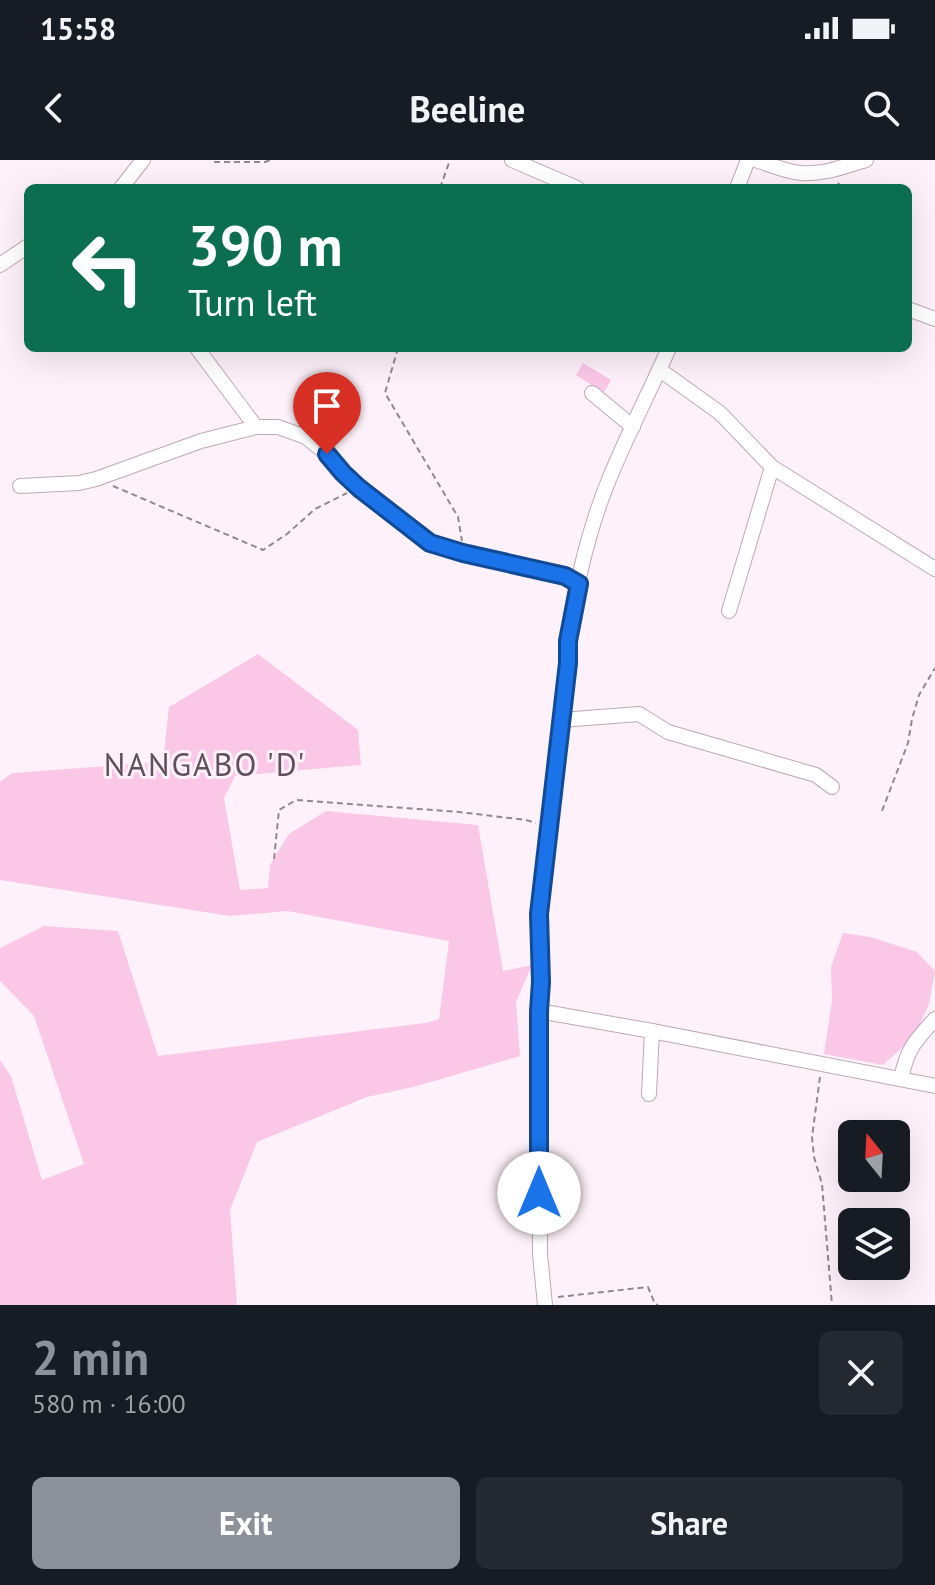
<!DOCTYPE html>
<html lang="en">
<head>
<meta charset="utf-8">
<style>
  :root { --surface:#171b24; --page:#242831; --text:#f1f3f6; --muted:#9ea1a6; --accent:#8c9099 }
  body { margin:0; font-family:"PT Sans",sans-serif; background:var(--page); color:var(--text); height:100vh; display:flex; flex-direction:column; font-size:30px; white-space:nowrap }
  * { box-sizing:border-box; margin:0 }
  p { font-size:26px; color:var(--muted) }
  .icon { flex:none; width:44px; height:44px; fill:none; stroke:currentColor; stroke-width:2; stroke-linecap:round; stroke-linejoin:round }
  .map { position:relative; height:1145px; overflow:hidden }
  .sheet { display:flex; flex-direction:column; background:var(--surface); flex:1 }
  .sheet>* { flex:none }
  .banner { position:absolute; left:24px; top:24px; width:888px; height:168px; border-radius:12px; box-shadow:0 8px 32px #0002; background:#0b6e4f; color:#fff; overflow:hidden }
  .needle { width:52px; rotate:342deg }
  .tools { position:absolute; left:838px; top:960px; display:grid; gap:16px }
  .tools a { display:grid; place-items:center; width:72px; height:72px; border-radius:12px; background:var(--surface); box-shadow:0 8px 32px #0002; font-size:40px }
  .pin { position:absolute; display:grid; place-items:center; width:68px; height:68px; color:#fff; margin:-82px -34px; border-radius:50% 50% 50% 0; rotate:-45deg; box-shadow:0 0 8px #0007 }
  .pin .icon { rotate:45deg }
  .me { position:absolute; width:88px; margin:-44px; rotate:0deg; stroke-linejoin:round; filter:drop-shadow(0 0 6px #0008) }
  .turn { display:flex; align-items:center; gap:28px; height:168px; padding:0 32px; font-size:36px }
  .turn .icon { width:104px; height:104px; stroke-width:2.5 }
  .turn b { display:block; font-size:56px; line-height:68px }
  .round { display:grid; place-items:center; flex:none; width:84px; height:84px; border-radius:12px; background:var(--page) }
  .head { display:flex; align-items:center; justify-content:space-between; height:136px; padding:0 32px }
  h1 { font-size:48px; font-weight:700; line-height:60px; color:var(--accent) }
  .button { display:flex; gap:16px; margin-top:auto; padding:16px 32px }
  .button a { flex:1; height:92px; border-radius:12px; background:var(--accent); color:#fff; font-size:32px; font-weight:700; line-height:92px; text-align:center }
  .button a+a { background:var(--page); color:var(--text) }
  .status { display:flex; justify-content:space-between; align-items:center; height:56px; padding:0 40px; background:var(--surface); direction:ltr }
  .status svg { height:22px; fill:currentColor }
  header { display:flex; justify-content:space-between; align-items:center; height:104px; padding:0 32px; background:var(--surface); font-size:36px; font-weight:700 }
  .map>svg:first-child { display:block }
  .green { fill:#fac7e7 }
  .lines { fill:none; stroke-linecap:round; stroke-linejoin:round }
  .minor-casing { stroke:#bea9b6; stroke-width:16 }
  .path { stroke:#93888f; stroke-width:2; stroke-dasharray:6 4; stroke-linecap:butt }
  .minor { stroke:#fff; stroke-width:14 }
  .route-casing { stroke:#114b97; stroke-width:20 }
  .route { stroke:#1a73e8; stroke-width:14 }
  .labels { text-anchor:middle; stroke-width:6; stroke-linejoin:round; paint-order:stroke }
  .quarter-label { font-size:32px; letter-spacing:2px; fill:#614f5a; stroke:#fff1f9 }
</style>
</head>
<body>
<div class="status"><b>15:58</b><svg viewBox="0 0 49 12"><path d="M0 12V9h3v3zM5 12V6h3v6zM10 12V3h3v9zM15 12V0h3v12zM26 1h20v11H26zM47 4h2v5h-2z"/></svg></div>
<header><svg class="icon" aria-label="back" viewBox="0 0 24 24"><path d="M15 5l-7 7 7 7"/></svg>Beeline<svg class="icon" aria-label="search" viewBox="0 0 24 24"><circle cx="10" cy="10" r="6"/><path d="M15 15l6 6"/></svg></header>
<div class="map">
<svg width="935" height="1145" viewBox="0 0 935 1145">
  <rect width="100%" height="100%" fill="#fff1f9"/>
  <g class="green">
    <path d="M583 203 611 220 604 233 576 215Z"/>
    <path d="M258 494 358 570 361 605 235 616 224 638 240 730 268 728 270 705 289 674 326 651 478 665 503 811 532 805 516 842 520 896 413 927 367 937 257 982 230 1050 237 1145H0V900L11 916 42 1020 84 1004 34 856 0 821V788L44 766 118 771 158 896 425 863 439 859 449 781 287 751 230 756 0 720V622L12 613 163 602 169 547Z"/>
    <path d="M843 773 871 777 917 792 935 811 929 844 914 877 883 905 824 894 832 841 831 807Z"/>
  </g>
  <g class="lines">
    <defs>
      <g id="minor">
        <path d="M512 0 577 28"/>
        <path d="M756 0C771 5 786 12 801 13 823 15 845 6 866 0"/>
        <path d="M121 28 143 0"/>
        <path d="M737 28 748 0"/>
        <path d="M0 105 28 86"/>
        <path d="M908 149 935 159"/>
        <path d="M197 188 256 267H278L306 277 327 294 343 313 359 328 430 383 463 393 565 416 579 424"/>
        <path d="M660 210 720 253 772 307 935 409"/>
        <path d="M592 233 633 267"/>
        <path d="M20 326 79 323 96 319 201 281 256 267"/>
        <path d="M729 451 772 307"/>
        <path d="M561 560 639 554 668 572 816 615 832 627"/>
        <path d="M539 851 652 871 935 926"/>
        <path d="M901 919C907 889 914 882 935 859"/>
        <path d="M649 934 652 871"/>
        <path d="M545 1145 540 1094 539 851 541 822 539 754 568 503C569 446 588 370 610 317 628 273 650 231 669 188"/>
      </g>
    </defs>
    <use href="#minor" class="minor-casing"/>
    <g class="path">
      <path d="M214 2H265L271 0"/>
      <path d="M440 28 450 0"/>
      <path d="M836 28 840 21"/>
      <path d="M398 188 385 233 458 357 462 381"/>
      <path d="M113 326 263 390 287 374 315 349 347 333"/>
      <path d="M882 651 908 583 912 559 919 535 935 508"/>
      <path d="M274 699 279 650 296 640 459 652 526 660 536 663"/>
      <path d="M820 917 812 977 814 997 822 1024 832 1145"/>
      <path d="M558 1137 648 1127 655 1144 658 1145"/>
    </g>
    <use href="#minor" class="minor"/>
  </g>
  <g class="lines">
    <defs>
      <path id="route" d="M327 294 343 313 359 328 430 383 463 393 565 416 579 424 568 481V503L539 754 541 822 539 851V1033"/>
    </defs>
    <use href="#route" class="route-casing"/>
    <use href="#route" class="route"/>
  </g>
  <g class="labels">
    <g class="quarter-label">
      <text x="205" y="616">NANGABO 'D'</text>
    </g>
  </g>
</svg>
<div class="tools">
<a><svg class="needle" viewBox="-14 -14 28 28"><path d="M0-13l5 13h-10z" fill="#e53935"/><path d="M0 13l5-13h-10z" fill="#9ea1a6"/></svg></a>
<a><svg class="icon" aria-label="layers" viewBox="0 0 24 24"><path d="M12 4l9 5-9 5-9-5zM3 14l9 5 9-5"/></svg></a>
</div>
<div class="pin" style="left:327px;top:294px;background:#d93025"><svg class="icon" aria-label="arrive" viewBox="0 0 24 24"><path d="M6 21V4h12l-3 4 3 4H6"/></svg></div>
<svg class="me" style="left:539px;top:1033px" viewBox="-20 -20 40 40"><circle r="19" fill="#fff"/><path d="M0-13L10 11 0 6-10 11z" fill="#1a73e8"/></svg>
<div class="banner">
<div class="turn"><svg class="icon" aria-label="left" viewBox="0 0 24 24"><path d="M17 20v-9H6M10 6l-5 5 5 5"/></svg><div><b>390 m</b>Turn left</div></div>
</div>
</div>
<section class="sheet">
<div class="head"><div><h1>2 min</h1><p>580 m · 16:00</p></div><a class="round"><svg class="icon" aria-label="close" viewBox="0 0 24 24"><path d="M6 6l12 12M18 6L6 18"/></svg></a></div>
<div class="button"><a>Exit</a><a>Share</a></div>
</section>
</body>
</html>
